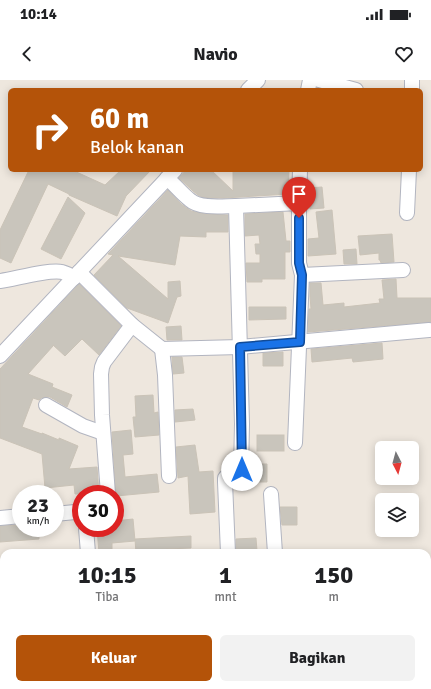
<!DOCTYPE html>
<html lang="id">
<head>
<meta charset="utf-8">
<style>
  :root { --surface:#fff; --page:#f2f2f2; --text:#202124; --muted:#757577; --accent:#b45309 }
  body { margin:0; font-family:Signika,sans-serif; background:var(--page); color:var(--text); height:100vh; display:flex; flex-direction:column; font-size:15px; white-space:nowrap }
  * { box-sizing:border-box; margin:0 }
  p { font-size:13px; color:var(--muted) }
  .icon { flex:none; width:22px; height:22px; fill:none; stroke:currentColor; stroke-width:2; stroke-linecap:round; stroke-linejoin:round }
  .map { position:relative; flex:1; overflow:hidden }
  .details { position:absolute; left:0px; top:469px; width:431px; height:140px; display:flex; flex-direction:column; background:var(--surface); border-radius:12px 12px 0 0; box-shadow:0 2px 10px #0003 }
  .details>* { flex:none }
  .hud { position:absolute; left:8px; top:8px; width:415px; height:84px; border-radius:6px; box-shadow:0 2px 10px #0003; background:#b45309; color:#fff; overflow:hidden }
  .needle { width:26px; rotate:174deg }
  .tools { position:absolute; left:375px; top:361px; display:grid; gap:8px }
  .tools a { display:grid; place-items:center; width:44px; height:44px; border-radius:6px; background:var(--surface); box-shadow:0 2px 10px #0003; font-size:20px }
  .speed { position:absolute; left:12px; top:405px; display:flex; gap:8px; font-size:20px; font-weight:700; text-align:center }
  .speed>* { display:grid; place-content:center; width:52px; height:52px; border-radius:50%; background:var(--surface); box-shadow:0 2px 10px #0003; line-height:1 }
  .speed small { font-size:10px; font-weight:400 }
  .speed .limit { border:6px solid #d22; background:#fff; color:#111 }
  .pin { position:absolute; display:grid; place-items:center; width:34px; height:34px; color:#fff; margin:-41px -17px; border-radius:50% 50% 50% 0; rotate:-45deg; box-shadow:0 0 4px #0007 }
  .pin .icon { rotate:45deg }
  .me { position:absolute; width:44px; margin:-22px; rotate:0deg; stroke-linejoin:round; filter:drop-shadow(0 0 3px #0008) }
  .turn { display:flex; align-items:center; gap:14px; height:84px; padding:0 16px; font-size:18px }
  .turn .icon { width:52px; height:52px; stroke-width:2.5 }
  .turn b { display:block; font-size:28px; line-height:34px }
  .eta { display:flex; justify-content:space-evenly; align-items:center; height:68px; text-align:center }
  .eta b { font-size:24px; font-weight:800; line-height:28px }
  .action { display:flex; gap:8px; margin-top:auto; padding:8px 16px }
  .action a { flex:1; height:46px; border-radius:6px; background:var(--accent); color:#fff; font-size:16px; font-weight:800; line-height:46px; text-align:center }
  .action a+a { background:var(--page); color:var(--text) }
  .status { display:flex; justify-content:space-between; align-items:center; height:28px; padding:0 20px; background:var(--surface); direction:ltr }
  .status svg { height:11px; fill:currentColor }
  header { display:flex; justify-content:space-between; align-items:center; height:52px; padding:0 16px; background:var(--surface); font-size:18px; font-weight:800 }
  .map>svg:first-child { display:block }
  .building { fill:#c9c5bc; stroke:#cac3b7 }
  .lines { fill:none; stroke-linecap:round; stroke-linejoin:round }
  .minor-casing { stroke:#b2b5c0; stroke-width:16 }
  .minor { stroke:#fff; stroke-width:14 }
  .route-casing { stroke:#114b97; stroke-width:10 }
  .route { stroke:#1a73e8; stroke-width:7 }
</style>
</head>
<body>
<div class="status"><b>10:14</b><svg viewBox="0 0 49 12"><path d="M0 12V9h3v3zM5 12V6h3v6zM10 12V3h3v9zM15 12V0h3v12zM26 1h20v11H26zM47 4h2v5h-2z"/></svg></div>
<header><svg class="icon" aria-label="back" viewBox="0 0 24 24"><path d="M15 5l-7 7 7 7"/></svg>Navio<svg class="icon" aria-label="heart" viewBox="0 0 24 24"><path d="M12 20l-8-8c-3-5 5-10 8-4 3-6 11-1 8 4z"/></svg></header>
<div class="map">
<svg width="431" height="609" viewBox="0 0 431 609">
  <rect width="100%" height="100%" fill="#eee7de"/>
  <g class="building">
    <path d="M29 90H72L105 105 121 90H151L126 116 117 136 69 115V114L48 104 11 183 0 178V150Z"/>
    <path d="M186 90H211L233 111V90H289L288 114 224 118H212L202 117 198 115 193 111 179 98Z"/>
    <path d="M322 107 324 128 310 129 308 108Z"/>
    <path d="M168 110 181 124 191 131 205 134 228 135V152H206V157L180 156 175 185 118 176 168 219V202L180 201 181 216 177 217 168 243 127 228 94 195 113 175 108 174Z"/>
    <path d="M68 117 85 133 61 179 41 169Z"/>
    <path d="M332 130 336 174 308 176V159L319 158 316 132Z"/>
    <path d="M283 132 286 161H290V172H285V199H262V202H247L246 183H260V174H256L255 164H260L259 155 245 156V134Z"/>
    <path d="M392 154 394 182 381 183 380 180H379V173L360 175 358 156Z"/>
    <path d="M356 169 357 184H344L343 170Z"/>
    <path d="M396 199 397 218H431V242L308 252 309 229H311L310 216V203H321L323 225 344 223V227L380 223 379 219H384L382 200Z"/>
    <path d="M79 204 121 246 99 275 82 259 65 276 53 265V266L28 294 53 304 52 307 72 315 67 327 50 317H46L41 318 39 320 33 318 22 347 42 354V353L59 360V358L78 366 69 389 97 387 99 414H75L74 405 45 408 42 374 0 358V289Z"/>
    <path d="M249 227H286V239L249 240Z"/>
    <path d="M181 246 182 260H167L166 247Z"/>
    <path d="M382 263 383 279 353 282 352 278 312 282 311 269Z"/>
    <path d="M283 272V286H263V273Z"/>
    <path d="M172 277H182L184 293 173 294Z"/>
    <path d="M153 315 154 333 158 332 159 355 135 357 133 337H136L135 316Z"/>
    <path d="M193 329 195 340 175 342V330Z"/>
    <path d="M131 350 133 374 123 375 125 397 157 394 159 412 116 416 112 352Z"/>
    <rect x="257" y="355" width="27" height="16"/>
    <path d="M195 365 199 392 213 391 215 432 190 434 188 396 178 398 176 367Z"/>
    <path d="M250 384H267V402H248Z"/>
    <path d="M280 427H297V445H282Z"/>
    <path d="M133 439 135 461 112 463V473H99L97 448H115V441Z"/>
    <path d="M21 445V448H39V459L0 462V446Z"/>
    <path d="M191 456V468L166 469V473H136L135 459Z"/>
    <path d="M256 458 257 471 236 472V459Z"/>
  </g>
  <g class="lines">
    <defs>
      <g id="minor">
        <path d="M319 0 356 10"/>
        <path d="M248 10 258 0"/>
        <path d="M308 10 310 0"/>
        <path d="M412 10V0"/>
        <path d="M167 98C175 105 182 114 190 120 200 129 223 126 236 126L242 344 241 390 240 393 227 396 225 398V402L228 473"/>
        <path d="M299 123 300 90"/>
        <path d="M236 126 299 123V183L302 195 295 363"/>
        <path d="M407 133 409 90"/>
        <path d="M79 192 132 245 162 269 240 267 429 250"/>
        <path d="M302 195 403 190"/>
        <path d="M0 201C15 199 49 189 62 192 66 193 70 195 74 198"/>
        <path d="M162 269 165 295 169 396"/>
        <path d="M0 276 175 90"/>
        <path d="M46 325 83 346 103 353"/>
        <path d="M108 414 102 335 101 294 102 287 104 282 132 245"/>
        <path d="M271 414 275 473"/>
        <path d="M55 434 75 432 81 434"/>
        <path d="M0 438 21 436"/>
        <path d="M86 448 88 473"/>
      </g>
    </defs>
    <use href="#minor" class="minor-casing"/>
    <use href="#minor" class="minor"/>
  </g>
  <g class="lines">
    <defs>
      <path id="route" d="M242 390 240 267 300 262 302 195 299 183V138"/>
    </defs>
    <use href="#route" class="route-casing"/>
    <use href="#route" class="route"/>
  </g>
</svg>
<div class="tools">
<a><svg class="needle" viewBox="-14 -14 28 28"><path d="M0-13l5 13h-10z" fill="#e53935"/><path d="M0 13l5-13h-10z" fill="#757577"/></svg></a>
<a><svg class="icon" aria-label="layers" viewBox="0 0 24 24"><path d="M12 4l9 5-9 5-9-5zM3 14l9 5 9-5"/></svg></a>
</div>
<div class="speed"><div>23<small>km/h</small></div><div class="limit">30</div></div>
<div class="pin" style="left:299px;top:138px;background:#d93025"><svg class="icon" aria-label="arrive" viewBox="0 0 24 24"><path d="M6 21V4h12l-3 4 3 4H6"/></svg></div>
<svg class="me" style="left:242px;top:390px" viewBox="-20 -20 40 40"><circle r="19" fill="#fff"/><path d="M0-13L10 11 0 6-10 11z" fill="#1a73e8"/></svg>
<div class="hud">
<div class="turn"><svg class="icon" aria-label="right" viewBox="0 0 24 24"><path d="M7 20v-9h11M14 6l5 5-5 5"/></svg><div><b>60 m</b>Belok kanan</div></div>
</div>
<section class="details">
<div class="eta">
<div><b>10:15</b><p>Tiba</p></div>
<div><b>1</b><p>mnt</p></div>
<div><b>150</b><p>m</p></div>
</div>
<div class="action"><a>Keluar</a><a>Bagikan</a></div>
</section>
</div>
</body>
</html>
